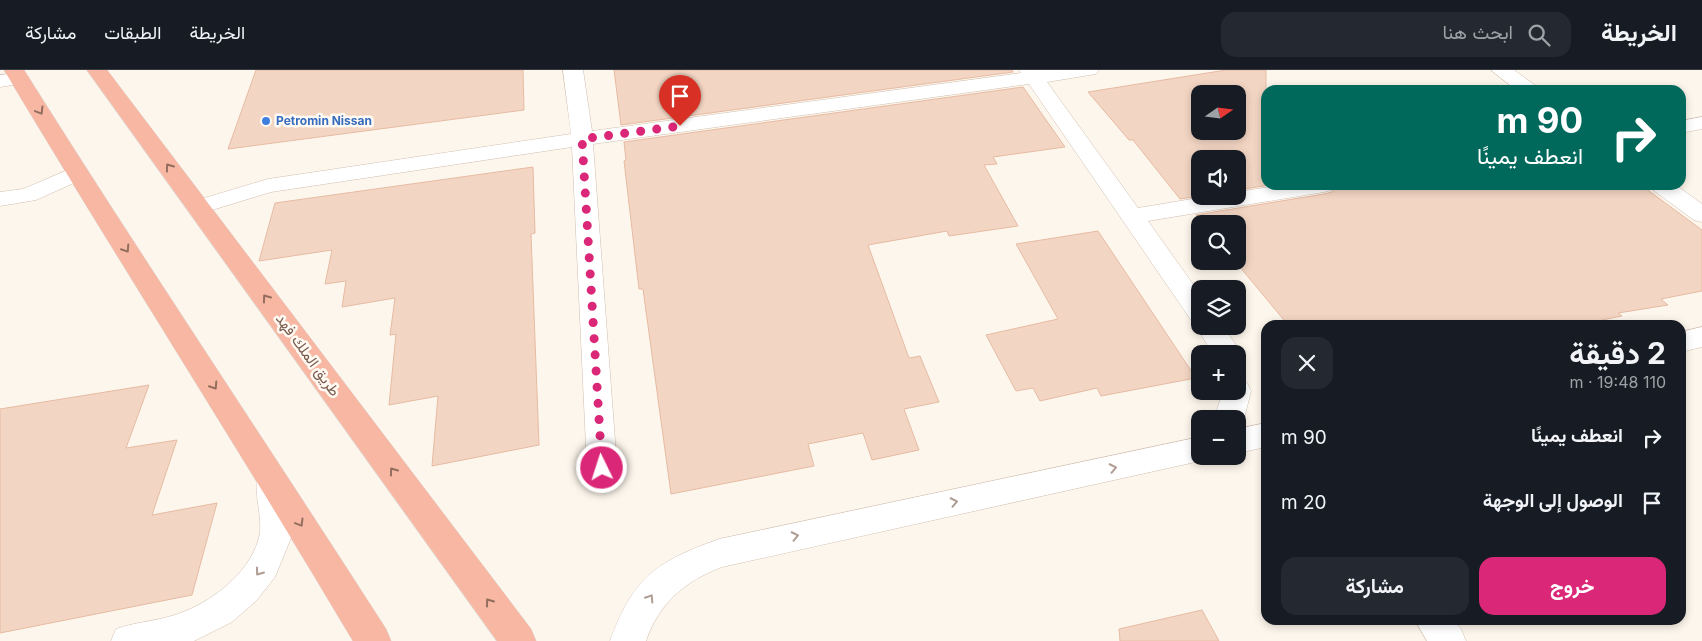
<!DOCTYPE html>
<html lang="ar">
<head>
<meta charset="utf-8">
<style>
  :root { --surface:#171b24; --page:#242831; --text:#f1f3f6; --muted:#9ea1a6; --line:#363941; --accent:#db2777 }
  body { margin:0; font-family:Inter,Vazirmatn,sans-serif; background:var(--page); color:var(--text); direction:rtl; height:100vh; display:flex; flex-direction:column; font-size:19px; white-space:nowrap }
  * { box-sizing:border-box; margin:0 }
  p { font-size:16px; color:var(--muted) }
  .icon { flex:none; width:28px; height:28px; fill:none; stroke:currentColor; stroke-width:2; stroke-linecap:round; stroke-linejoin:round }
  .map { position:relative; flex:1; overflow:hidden; direction:ltr }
  .drawer { position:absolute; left:1261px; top:250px; width:425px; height:305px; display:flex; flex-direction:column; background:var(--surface); border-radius:15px; box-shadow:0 2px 8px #0003; direction:rtl }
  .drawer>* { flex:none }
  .guide { position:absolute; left:1261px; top:15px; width:425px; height:105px; border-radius:15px; box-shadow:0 2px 8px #0003; direction:rtl; background:#00695c; color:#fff; overflow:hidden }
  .needle { width:32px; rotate:76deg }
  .buttons { position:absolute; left:1191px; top:15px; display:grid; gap:10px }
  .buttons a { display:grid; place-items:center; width:55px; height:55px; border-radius:10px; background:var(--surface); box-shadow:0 2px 8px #0003; font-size:25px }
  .pin { position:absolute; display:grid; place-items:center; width:42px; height:42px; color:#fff; margin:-51px -21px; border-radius:50% 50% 50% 0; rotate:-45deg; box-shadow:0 0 5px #0007 }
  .pin .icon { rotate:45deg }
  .me { position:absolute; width:55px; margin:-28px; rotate:356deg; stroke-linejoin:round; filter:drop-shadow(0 0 4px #0008) }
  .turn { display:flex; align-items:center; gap:18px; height:105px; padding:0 20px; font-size:22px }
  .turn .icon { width:65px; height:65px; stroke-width:2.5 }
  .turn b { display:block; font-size:35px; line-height:42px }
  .round { display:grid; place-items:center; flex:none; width:52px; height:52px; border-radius:15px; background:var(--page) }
  .summary { display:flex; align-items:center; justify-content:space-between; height:85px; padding:0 20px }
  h1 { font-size:30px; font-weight:700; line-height:38px }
  .button { display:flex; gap:10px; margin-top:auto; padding:10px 20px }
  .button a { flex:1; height:58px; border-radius:15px; background:var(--accent); color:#fff; font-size:20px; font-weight:700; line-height:58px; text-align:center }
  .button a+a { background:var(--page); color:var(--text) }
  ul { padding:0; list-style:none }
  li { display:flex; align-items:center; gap:15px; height:65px; padding:0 20px }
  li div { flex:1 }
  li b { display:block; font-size:19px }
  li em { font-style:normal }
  header { display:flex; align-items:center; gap:30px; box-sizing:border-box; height:70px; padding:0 25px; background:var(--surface); border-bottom:1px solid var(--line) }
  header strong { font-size:24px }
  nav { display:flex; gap:28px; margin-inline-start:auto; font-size:18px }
  .search { width:350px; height:45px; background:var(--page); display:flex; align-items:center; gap:12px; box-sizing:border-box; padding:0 18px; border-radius:15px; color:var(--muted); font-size:19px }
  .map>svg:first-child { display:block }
  .building { fill:#f3d5c3; stroke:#e6bba3; fill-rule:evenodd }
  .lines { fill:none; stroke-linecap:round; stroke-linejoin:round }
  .minor-casing { stroke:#d1beb0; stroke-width:1 }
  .tertiary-casing { stroke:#d1beb0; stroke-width:1 }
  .motorway-casing { stroke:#dad1cd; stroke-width:1 }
  .minor { fill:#fff; fill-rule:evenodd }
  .tertiary { fill:#fff; fill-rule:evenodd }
  .motorway { fill:#f7b7a3; fill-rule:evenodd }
  .oneway { stroke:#936e5e }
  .oneway2 { stroke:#af9d94 }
  .route { stroke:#db2777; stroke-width:9; stroke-dasharray:0 16.2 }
  .shop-dot { fill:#3f7fe0; stroke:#fffaf3; stroke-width:2 }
  .labels { text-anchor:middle; stroke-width:5; stroke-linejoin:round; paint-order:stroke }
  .far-shop-label { font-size:12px; font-weight:bold; fill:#366cbe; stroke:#fffaf3; text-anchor:start }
  .street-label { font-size:15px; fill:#7a5c4d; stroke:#fffaf3 }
</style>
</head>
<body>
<header>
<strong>الخريطة</strong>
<div class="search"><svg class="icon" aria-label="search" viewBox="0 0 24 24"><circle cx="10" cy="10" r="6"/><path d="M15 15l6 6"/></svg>ابحث هنا</div>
<nav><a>الخريطة</a><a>الطبقات</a><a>مشاركة</a></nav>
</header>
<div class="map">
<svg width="1702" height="571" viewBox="0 0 1702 571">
  <rect width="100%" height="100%" fill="#fdf6ec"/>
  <g class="building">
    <path d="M256 0H523L524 40 228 79Z"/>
    <path d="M614 0H1012L1013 2 621 55Z"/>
    <path d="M1226 0H1266V115H1269L1238 120V89H1200V126L1180 129 1133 70H1129L1088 22ZM1200 24H1238V61H1200Z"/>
    <path d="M1023 17 1065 77 993 87 997 94 984 95 1018 156 949 166 947 161 868 175 909 288 920 286 939 332 904 339 919 380 872 390 863 363 808 374 814 396 671 424 643 219H639L624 91 626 90 624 72Z"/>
    <path d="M533 97 535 163 531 164 539 375 432 396 438 326 389 335 396 264 390 265 395 228 342 237 346 211 325 214 332 180 259 191 275 133Z"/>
    <path d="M1337 115H1641L1702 160V221L1661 229 1668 235 1618 243 1622 246 1578 255H1552L1549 252 1535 255H1288L1235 191H1238V154H1203L1196 145 1324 124 1332 122Z"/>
    <path d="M1098 161 1196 308 1101 326 1097 318 1040 331 1033 318 1016 321 986 265 1058 249 1016 174Z"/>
    <path d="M149 315 126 378 177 370 152 445 217 433 192 525 0 563V339Z"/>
    <path d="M1202 540 1219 571H1120L1119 559Z"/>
  </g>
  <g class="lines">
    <defs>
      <g id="minor">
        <path d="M563 0H583L592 61 1021 3 1019 0H1099L1096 4 1047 12 1138 138 1210 126H1238V122L1281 115H1335L1332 120 1324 122 1148 151 1200 224V256H1223L1242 284 1238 291V284H1213L1196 256 1198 252 1191 250 1029 14 593 74 617 398 613 407 602 410 591 407 587 398 572 77 271 122 199 144 191 142 187 137 191 132 268 109 571 64Z"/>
        <path d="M1491 0H1514L1536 16 1539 20H1516Z"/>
        <path d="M20 3 27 5 30 9 27 13 0 17V5Z"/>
        <path d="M1702 47V59L1681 63V51Z"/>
        <path d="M77 96 85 98 88 103 85 108 36 130 0 136V122L23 119Z"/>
        <path d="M1650 115H1676L1702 134V152L1694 150 1653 120Z"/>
        <path d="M1238 310 1247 313 1251 321 1244 349 1238 358V349H1214L1223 321H1238Z"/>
        <path d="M1415 550H1453L1461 559 1466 571H1427Z"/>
      </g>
      <g id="tertiary">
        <path d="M1702 257V277L1681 282V262Z"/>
        <path d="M1266 353V377L1238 383V359Z"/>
        <path d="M1200 367V386H1211L1200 391 722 497C685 511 659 533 646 571H610C634 506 656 492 719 469Z"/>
        <path d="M271 394 282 398 286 407 291 438V468L275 507 256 531 232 552 194 571H111L116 559C138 551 162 551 183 542 215 530 255 498 260 462 262 441 251 416 260 398Z"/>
      </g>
      <g id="motorway">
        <path d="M4 0H24C142 188 266 372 386 559L391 571H353C239 379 119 192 4 0Z"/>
        <path d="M87 0H107L531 559 536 571H497Z"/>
      </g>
    </defs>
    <use href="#minor" class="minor-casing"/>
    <use href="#tertiary" class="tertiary-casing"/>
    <use href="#motorway" class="motorway-casing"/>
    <use href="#minor" class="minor"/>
    <use href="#tertiary" class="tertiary"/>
    <use href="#motorway" class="motorway"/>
  </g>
  <defs><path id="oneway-chevron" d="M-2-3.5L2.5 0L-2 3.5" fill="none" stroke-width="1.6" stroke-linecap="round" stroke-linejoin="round" transform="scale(1.25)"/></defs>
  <g class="oneway">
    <use href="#oneway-chevron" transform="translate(40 41) rotate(59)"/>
    <use href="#oneway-chevron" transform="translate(169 97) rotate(-126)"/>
    <use href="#oneway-chevron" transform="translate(126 179) rotate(57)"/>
    <use href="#oneway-chevron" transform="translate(266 228) rotate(-126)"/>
    <use href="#oneway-chevron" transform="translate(214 316) rotate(57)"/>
    <use href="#oneway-chevron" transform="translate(393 401) rotate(-126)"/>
    <use href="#oneway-chevron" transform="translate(300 453) rotate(59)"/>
    <use href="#oneway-chevron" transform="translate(489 532) rotate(-126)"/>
  </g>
  <g class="oneway2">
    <use href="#oneway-chevron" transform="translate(1113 398) rotate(-12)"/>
    <use href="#oneway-chevron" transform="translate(954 432) rotate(-12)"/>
    <use href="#oneway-chevron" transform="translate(795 466) rotate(-12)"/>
    <use href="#oneway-chevron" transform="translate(259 502) rotate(126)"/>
    <use href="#oneway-chevron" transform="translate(650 528) rotate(-57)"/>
  </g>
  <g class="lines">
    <path class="route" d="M602 398 582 69 680 56"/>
  </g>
  <circle class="shop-dot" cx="266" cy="51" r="5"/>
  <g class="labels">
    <g class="far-shop-label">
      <text x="276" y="55">Petromin Nissan</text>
    </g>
    <g class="street-label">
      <text transform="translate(308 285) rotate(54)" y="5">طريق الملك فهد</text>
    </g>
  </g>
</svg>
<div class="buttons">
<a><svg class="needle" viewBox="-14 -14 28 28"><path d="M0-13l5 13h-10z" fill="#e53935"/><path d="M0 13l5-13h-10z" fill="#9ea1a6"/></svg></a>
<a><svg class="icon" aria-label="sound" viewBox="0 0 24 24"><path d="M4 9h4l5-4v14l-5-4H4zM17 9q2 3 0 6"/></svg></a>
<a><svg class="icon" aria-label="search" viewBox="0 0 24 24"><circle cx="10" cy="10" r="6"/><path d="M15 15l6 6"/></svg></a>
<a><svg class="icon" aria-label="layers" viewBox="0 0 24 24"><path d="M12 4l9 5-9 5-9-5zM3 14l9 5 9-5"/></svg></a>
<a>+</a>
<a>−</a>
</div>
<div class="pin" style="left:680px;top:56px;background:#d93025"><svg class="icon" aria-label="arrive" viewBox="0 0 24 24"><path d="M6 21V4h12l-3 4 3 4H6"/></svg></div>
<svg class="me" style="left:602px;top:398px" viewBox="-20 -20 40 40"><circle r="17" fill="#db2777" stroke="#fff" stroke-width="3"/><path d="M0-11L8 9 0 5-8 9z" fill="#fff"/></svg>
<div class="guide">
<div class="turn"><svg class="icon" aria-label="right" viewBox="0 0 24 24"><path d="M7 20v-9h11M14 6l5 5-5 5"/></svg><div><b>90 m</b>انعطف يمينًا</div></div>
</div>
<section class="drawer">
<div class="summary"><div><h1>2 دقيقة</h1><p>110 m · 19:48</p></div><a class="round"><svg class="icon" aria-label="close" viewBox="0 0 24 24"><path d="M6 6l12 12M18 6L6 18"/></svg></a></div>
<ul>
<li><svg class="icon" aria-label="right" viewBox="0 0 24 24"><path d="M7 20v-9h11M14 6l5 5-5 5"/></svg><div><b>انعطف يمينًا</b></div><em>90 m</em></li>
<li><svg class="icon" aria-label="arrive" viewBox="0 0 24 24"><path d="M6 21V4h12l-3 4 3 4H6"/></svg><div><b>الوصول إلى الوجهة</b></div><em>20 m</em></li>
</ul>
<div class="button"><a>خروج</a><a>مشاركة</a></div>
</section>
</div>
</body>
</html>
